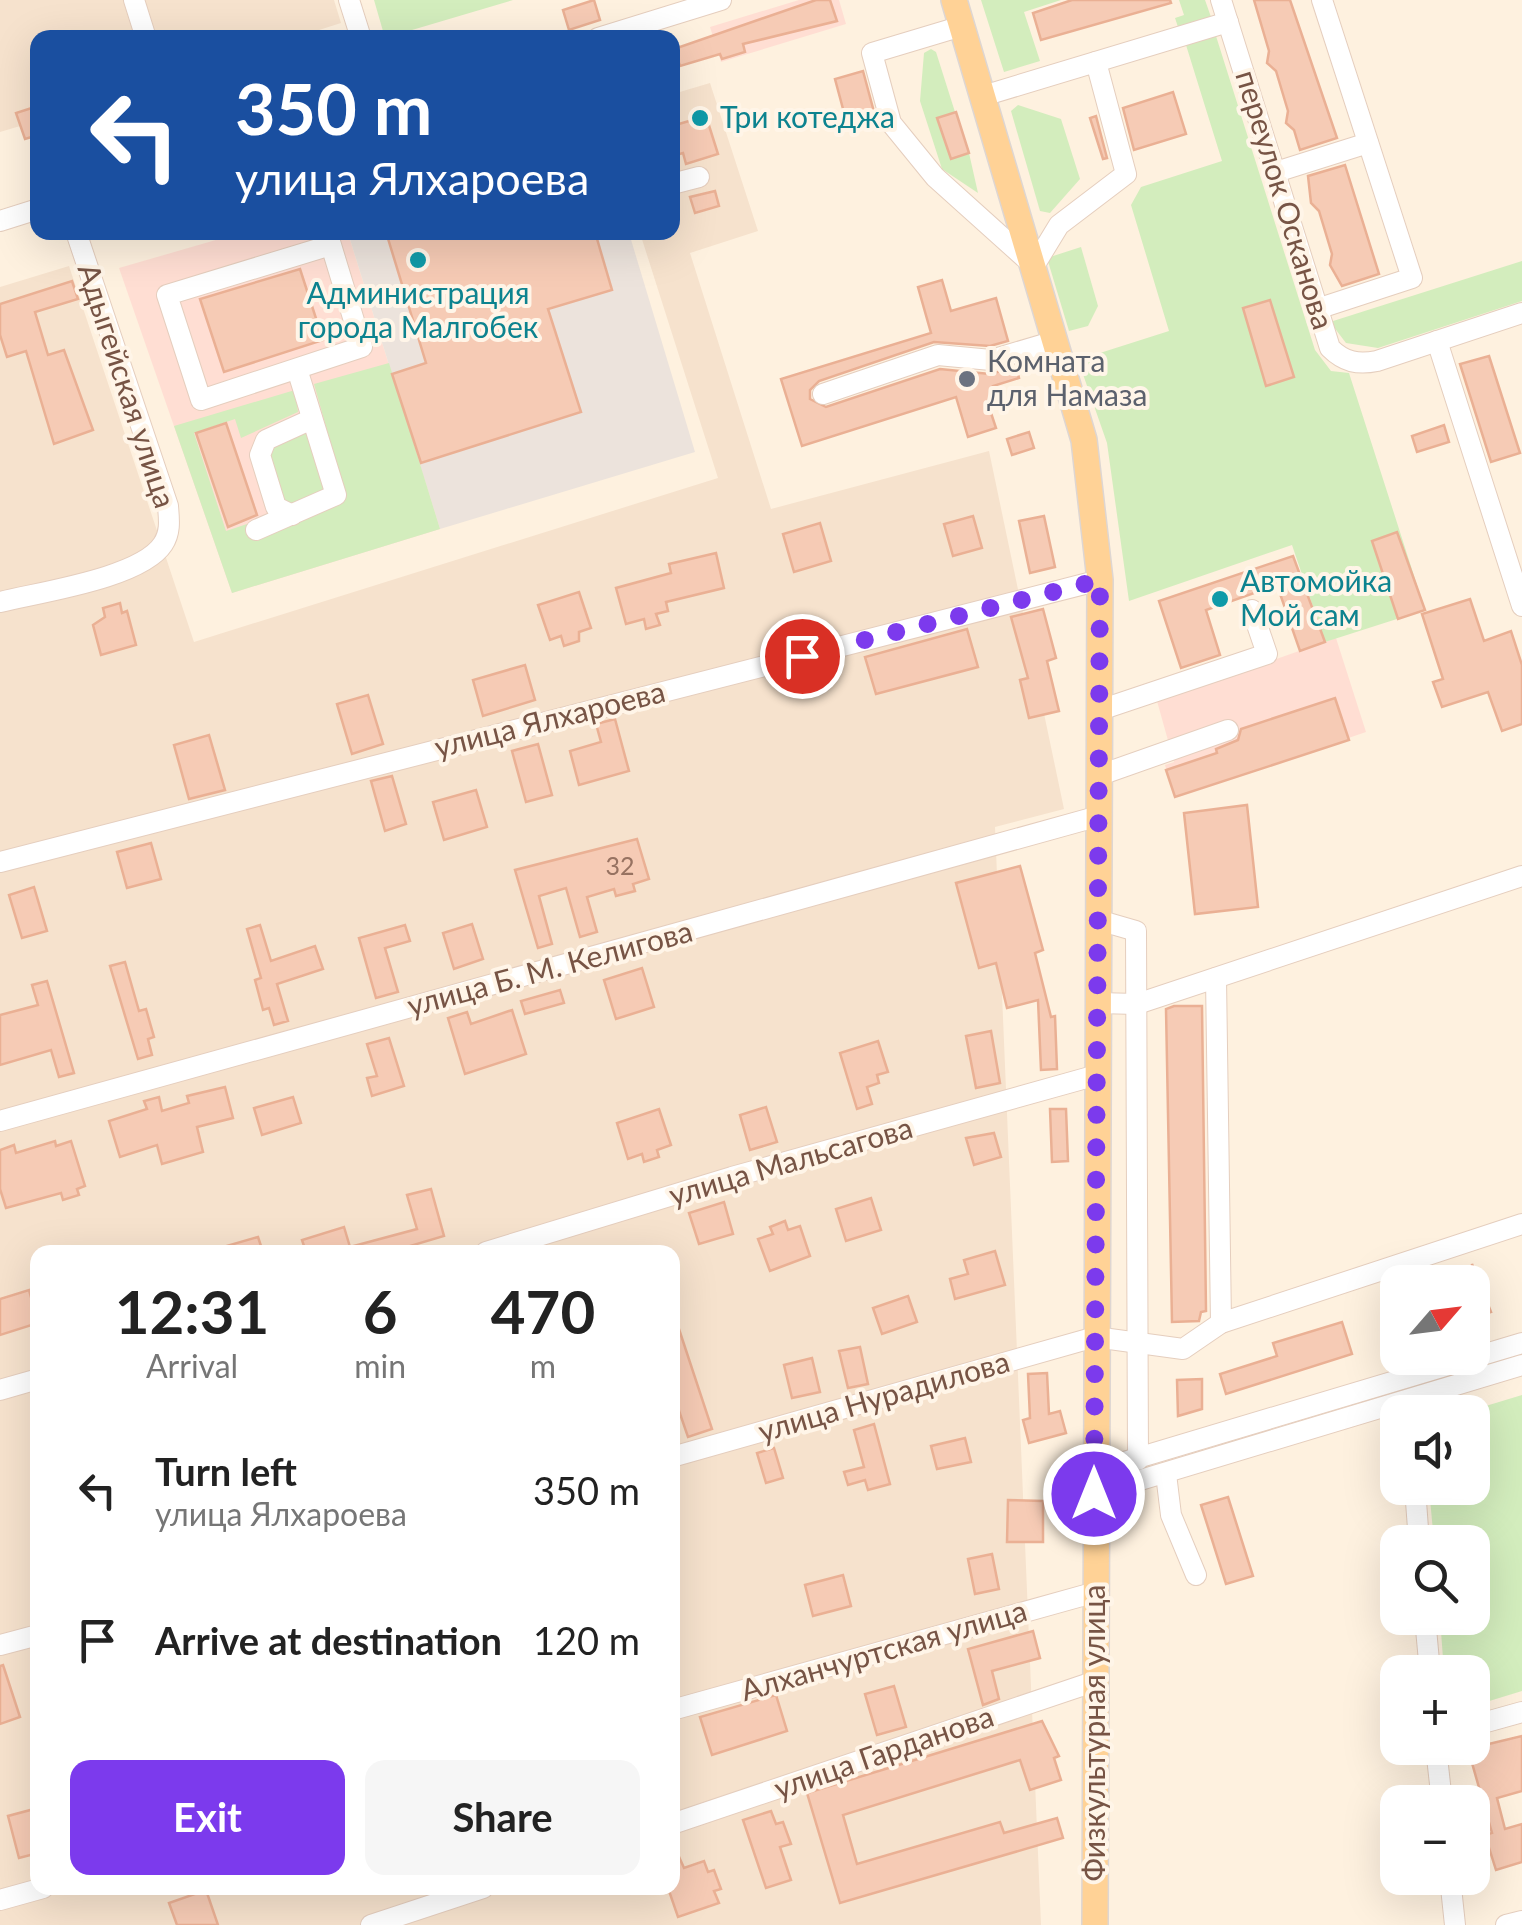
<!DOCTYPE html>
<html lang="en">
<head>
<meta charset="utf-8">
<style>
  :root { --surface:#fff; --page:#f6f6f6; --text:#222; --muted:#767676; --accent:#7c3aed }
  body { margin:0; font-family:Lato,sans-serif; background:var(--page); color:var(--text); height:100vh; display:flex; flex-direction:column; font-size:38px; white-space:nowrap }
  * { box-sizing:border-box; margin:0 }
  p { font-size:32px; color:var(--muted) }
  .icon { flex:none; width:55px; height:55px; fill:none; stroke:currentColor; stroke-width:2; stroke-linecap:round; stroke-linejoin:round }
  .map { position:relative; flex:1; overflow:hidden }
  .side { position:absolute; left:30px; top:1245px; width:650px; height:650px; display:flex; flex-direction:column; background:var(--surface); border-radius:20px; box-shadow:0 10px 40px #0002 }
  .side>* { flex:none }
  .hud { position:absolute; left:30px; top:30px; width:650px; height:210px; border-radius:20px; box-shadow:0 10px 40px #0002; background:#1a4fa0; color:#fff; overflow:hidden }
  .needle { width:65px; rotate:62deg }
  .controls { position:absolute; left:1380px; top:1265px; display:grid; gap:20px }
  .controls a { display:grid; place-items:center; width:110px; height:110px; border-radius:20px; background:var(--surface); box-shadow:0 10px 40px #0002; font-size:50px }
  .pin { position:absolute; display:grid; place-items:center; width:85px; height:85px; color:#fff; margin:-42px; border:5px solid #fff; border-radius:50%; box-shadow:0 2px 10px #0007 }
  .me { position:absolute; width:110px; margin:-55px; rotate:0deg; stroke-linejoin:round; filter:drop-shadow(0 0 8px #0008) }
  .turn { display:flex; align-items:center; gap:35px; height:210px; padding:0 40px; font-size:45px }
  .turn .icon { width:130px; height:130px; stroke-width:2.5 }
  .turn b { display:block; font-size:70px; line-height:85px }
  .eta { display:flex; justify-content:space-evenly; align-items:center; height:170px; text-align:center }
  .eta b { font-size:60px; font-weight:700; line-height:70px }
  .button { display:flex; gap:20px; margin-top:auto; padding:20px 40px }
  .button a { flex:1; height:115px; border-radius:20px; background:var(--accent); color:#fff; font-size:40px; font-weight:700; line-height:115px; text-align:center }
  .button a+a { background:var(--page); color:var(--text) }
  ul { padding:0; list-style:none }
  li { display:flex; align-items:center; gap:30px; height:150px; padding:0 40px }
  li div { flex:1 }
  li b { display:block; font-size:38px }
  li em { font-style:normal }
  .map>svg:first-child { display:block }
  .residential { fill:#f6e2cd; fill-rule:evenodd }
  .commercial { fill:#ffded3 }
  .industrial { fill:#ece3dc }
  .green { fill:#d3edbd }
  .building { fill:#f6cbb5; stroke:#eab094; stroke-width:2.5 }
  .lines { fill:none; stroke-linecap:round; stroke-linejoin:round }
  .minor-casing { stroke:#e5cebe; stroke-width:22 }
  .major-casing { stroke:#ded6d2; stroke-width:28 }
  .minor { stroke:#fff; stroke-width:20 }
  .major { stroke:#ffd296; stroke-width:25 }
  .route { stroke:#7c3aed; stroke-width:18; stroke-dasharray:0 32.4 }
  .culture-dot { fill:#0f9aa8; stroke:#fff5e8; stroke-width:4 }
  .worship-dot { fill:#6b7280; stroke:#fff5e8; stroke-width:4 }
  .labels { text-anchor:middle; stroke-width:8; stroke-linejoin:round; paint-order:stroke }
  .number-label { font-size:25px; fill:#977261 }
  .culture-label { font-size:30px; fill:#0d838f; stroke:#fff5e8; text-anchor:start }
  .street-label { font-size:30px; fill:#775445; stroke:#fff5e8 }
  .worship-label { font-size:30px; fill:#5b616d; stroke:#fff5e8; text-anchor:start }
</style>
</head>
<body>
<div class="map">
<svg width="1522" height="1925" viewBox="0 0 1522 1925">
  <rect width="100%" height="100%" fill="#fef1df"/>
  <g class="residential">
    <path d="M0 0H334L341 23 297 37 38 38 37 121 0 132Z"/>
    <path d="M710 83 758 231 690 253 771 509 989 451 1064 809 995 827 1041 1925H0V287L69 266 194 642 718 478 640 233 672 232 673 94ZM38 1252H672V1888H38Z"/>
  </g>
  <g class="commercial">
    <path d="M799 0H839L846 24 721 62 710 27Z"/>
    <path d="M240 233H348L440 529 232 593 119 268Z"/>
    <path d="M1336 638 1366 732 1175 797 1165 765 1174 762 1157 701Z"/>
  </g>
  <path class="industrial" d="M348 233H629L695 452 440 529Z"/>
  <g class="green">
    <path d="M374 0H513L385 38Z"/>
    <path d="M981 0H1061L1024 12 1040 61 1004 72Z"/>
    <path d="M1179 0H1205L1211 17 1178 27 1175 18 1184 15Z"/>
    <path d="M1216 36 1315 350 1331 371 1349 373 1425 610 1325 642 1292 545 1129 601 1107 443 1078 360 1169 331 1131 205 1141 187 1222 161 1186 45Z"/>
    <path d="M931 49 936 52 955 112 937 119 951 159 969 153 978 193 942 169 920 101 924 53Z"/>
    <path d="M1018 105 1061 119 1080 179 1050 213 1040 211 1011 111Z"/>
    <path d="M1081 247 1098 306 1088 326 1069 331 1047 258Z"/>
    <path d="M1522 261V301L1378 348 1346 343 1330 322Z"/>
    <path d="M389 363 440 529 232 593 174 426 295 390 298 412 241 438 235 419 194 433 226 531 250 523 257 541 338 505 345 494 314 384Z"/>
    <path d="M301 430 307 433 324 488 320 496 292 508 280 501 266 457 272 443Z"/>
    <path d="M1522 1395V1691L1473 1706 1472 1672H1444L1440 1618H1472V1542H1434L1429 1488H1472V1412H1466Z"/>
  </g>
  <g class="building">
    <path d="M594 0 600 20 569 30 563 10Z"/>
    <path d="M816 0H830L837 21 743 44 745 52 722 59 720 54 680 66 674 49Z"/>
    <path d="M1072 0H1170L1171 3 1041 40 1033 13Z"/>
    <path d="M1254 0H1290L1337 138 1300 150 1294 130 1286 123 1288 111 1276 71 1267 63 1269 51Z"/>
    <path d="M863 71 874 112 846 120 835 79Z"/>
    <path d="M1173 92 1186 134 1134 150 1123 108Z"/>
    <path d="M38 106V135L25 139 16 113Z"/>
    <path d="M956 112 969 153 951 159 937 118Z"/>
    <path d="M706 116 718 154 686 164 683 153 672 156V126Z"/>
    <path d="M1096 116 1107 158 1103 159 1090 118Z"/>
    <path d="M1345 165 1379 274 1342 286 1330 265 1332 254 1319 211 1311 203 1308 176Z"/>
    <path d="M715 191 719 206 695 213 690 197Z"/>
    <path d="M386 232H595L612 290 548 309 581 412 421 463 392 374 426 363Z"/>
    <path d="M300 269 323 340 224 372 200 299Z"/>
    <path d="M942 280 951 311 996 298 1008 341 990 346 934 342 819 381 810 390V399L826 407 940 369 990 374 1016 367 1019 378 993 386 999 404 989 407 996 428 968 437 956 397 802 446 781 379 931 333 918 287Z"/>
    <path d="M72 281 78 299 35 312 48 355 64 350 93 430 54 444 26 351 7 357 0 335V304Z"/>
    <path d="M1270 300 1294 377 1266 386 1243 308Z"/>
    <path d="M1489 356 1520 453 1491 462 1460 364Z"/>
    <path d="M226 423 257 515 228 527 196 433Z"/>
    <path d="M1444 425 1449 442 1417 452 1412 436Z"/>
    <path d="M1029 432 1034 448 1012 455 1007 439Z"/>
    <path d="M973 516 982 548 953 556 944 524Z"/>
    <path d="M1044 516 1055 567 1030 573 1019 521Z"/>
    <path d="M820 523 831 561 794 572 783 534Z"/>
    <path d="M1397 532 1425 610 1398 619 1372 541Z"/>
    <path d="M716 553 724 588 666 602 668 611 656 614 660 625 646 629 644 619 626 624 616 588 671 573 669 564Z"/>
    <path d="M1293 556 1325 642 1300 651 1277 585 1206 610 1220 655 1181 668 1159 601Z"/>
    <path d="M579 592 591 628 579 632V641L564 646 561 636 550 640 538 605Z"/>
    <path d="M1470 599 1484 641 1511 631 1522 665V724L1502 731 1488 692 1442 707 1433 682 1443 679 1422 614Z"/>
    <path d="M120 603 122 613 127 611 136 645 101 655 93 625 105 617 103 608Z"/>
    <path d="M1043 609 1056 658 1047 661 1059 711 1029 718 1020 680 1028 678 1011 617Z"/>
    <path d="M967 629 978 667 876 694 865 657Z"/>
    <path d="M525 665 535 700 483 716 473 680Z"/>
    <path d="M368 695 383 744 352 754 337 704Z"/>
    <path d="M1335 698 1349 740 1175 797 1166 770 1217 753 1216 749 1238 740 1241 729Z"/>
    <path d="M615 719 629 771 579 785 570 751 601 742 596 724Z"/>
    <path d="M209 735 225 790 189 799 174 745Z"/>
    <path d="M538 744 552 795 526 802 512 751Z"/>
    <path d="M392 776 406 824 385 831 371 781Z"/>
    <path d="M476 790 487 827 444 840 433 802Z"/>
    <path d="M1247 805 1258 907 1195 914 1184 813Z"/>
    <path d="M637 839 649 879 633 884 635 891 616 896 614 889 587 897 597 932 580 937 566 888 539 896 552 944 538 948 515 870Z"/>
    <path d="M151 843 161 879 127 888 117 852Z"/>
    <path d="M1020 866 1043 950 1035 953 1051 1017 1055 1016 1057 1069 1041 1070 1038 1000 1007 1008 996 963 979 968 956 883Z"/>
    <path d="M34 887 47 931 22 938 9 895Z"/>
    <path d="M472 924 483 959 454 969 443 933Z"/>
    <path d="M260 925 271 961 315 946 323 969 277 984 288 1021 274 1025 269 1008 263 1010 255 980 261 978 247 929Z"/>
    <path d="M405 925 410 941 385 948 398 992 376 998 359 938Z"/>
    <path d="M125 962 139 1011 146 1009 154 1037 148 1039 152 1055 138 1059 110 966Z"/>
    <path d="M642 968 654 1007 616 1019 604 980Z"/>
    <path d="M47 981 74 1073 59 1077 51 1050 0 1065V1015L38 1005 32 985Z"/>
    <path d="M560 990 564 1003 525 1014 521 1001Z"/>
    <path d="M1174 1006H1202L1206 1311 1201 1312 1199 1321 1172 1322 1166 1009Z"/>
    <path d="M512 1010 526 1054 465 1074 448 1018 467 1012 471 1024Z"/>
    <path d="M991 1031 1000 1083 976 1088 966 1036Z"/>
    <path d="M389 1038 404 1086 372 1096 367 1078 377 1076 367 1044Z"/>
    <path d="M878 1041 888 1072 877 1075 879 1083 867 1087 872 1104 857 1109 840 1053Z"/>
    <path d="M225 1087 233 1118 197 1127 203 1152 162 1164 157 1145 120 1157 109 1121 147 1109 144 1101 159 1097 162 1111 189 1103 187 1096Z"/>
    <path d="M293 1097 301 1123 262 1135 254 1108Z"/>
    <path d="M766 1107 777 1142 750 1150 740 1115Z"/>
    <path d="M659 1109 671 1145 657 1150 659 1157 644 1162 642 1154 628 1159 617 1123Z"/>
    <path d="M1050 1109H1066L1068 1161 1052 1162Z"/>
    <path d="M994 1133 1001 1157 974 1165 966 1138Z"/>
    <path d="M55 1141 56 1146 71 1141 85 1186 77 1189 79 1195 63 1200 61 1193 6 1208 0 1189V1150L14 1145 16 1153Z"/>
    <path d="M431 1189 444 1236 403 1248 404 1252H306L302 1240 344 1227 350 1247 417 1229 407 1195Z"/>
    <path d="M871 1198 881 1230 846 1241 836 1209Z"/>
    <path d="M724 1202 733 1234 699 1244 689 1213Z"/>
    <path d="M785 1221 788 1230 800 1226 810 1256 770 1271 758 1239 773 1234 770 1227Z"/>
    <path d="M258 1237 263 1252H217L216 1249Z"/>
    <path d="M995 1251 1005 1285 955 1299 950 1279 968 1274 964 1260Z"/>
    <path d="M1472 1264 1491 1312 1472 1318Z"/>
    <path d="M29 1290 38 1323 0 1335V1299Z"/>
    <path d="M908 1296 917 1322 882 1334 873 1308Z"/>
    <path d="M675 1317 712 1429 688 1437 676 1402 672 1403Z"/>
    <path d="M1342 1322 1352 1354 1226 1394 1220 1374 1277 1356 1273 1343Z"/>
    <path d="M860 1347 868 1384 848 1388 839 1351Z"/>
    <path d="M812 1358 820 1392 792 1398 784 1365Z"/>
    <path d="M1047 1373 1049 1414 1060 1411 1066 1433 1029 1443 1023 1420 1030 1418 1028 1374Z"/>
    <path d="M1202 1379V1409L1178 1416 1177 1380Z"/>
    <path d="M874 1424 890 1484 868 1490 865 1480 848 1485 844 1472 864 1467 854 1430Z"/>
    <path d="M965 1438 971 1462 937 1469 931 1446Z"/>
    <path d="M774 1448 783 1478 766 1483 757 1453Z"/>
    <path d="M1228 1497 1253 1576 1226 1584 1201 1505Z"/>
    <path d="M1008 1500 1043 1501V1542H1007Z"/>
    <path d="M992 1554 999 1589 975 1594 968 1559Z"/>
    <path d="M843 1575 851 1606 813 1616 805 1585Z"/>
    <path d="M1033 1631 1040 1658 992 1671 999 1699 983 1705 968 1649Z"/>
    <path d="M3 1665 20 1717 0 1724V1666Z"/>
    <path d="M894 1686 906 1727 877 1735 865 1694Z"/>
    <path d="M776 1695 787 1731 712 1755 700 1717Z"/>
    <path d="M1042 1721 1059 1756 1054 1758 1061 1780 1030 1790 1020 1760 843 1815 857 1864 1000 1822 1004 1833 1057 1818 1063 1838 840 1903 807 1793Z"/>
    <path d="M1522 1736V1791L1497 1798 1505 1829 1522 1824V1862L1496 1870 1485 1835 1492 1833 1468 1749Z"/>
    <path d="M38 1808V1853L19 1858 8 1816Z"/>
    <path d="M771 1811 776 1824 783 1822 791 1844 780 1847 791 1880 766 1888 743 1820Z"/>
    <path d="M672 1841 684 1868 704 1861 708 1872 714 1870 721 1889 714 1891 719 1903 678 1917 668 1888H672Z"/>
    <path d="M206 1890 218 1925H177L169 1903Z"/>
  </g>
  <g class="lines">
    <defs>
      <g id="minor">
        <path d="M134 0 146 38"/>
        <path d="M349 0 361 38"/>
        <path d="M1221 0 1330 348C1344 362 1358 365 1377 361L1522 313"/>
        <path d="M962 26 872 53 891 123 935 177 1034 266 1059 225 1126 174 1096 62"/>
        <path d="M598 38 721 0"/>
        <path d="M983 96 1228 22"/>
        <path d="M1276 172 1368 143"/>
        <path d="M672 184 699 177"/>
        <path d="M0 221 38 209"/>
        <path d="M327 232 331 245 362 347 201 400 167 295 331 245"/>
        <path d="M1317 309 1412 278 1322 0"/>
        <path d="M1437 341 1522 606"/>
        <path d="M823 394 938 355 991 360 1055 341"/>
        <path d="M292 515 276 507 260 455 266 440 312 419"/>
        <path d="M256 530 336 495 297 369"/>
        <path d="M0 602C40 592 141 578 163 544 171 532 169 519 168 506L76 232"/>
        <path d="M1100 710 1267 654 1252 610"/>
        <path d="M1100 775 1228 730"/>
        <path d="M0 862 1100 580"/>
        <path d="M1098 920 1136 931 1138 1460"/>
        <path d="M1216 978 1221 1323"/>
        <path d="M1098 1003 1137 1004 1522 876"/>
        <path d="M0 1121 1099 816"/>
        <path d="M486 1252 732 1177 1097 1075"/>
        <path d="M0 1390 38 1379"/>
        <path d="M672 1457 1095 1337 1183 1349 1221 1323 1522 1224"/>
        <path d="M1094 1471 1522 1343"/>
        <path d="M1166 1474 1171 1515 1196 1575"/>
        <path d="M1415 1488 1419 1542"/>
        <path d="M1094 1494 1522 1365"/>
        <path d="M1425 1618 1430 1672"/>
        <path d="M0 1645 38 1635"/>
        <path d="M672 1710 1096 1592"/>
        <path d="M1472 1726 1522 1712"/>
        <path d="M1436 1748 1442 1802"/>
        <path d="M672 1824 1096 1681"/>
        <path d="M1450 1878 1455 1925"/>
        <path d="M0 1900 43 1888"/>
        <path d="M371 1925 483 1888"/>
        <path d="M1506 1925 1522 1921"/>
      </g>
      <path id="major" d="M954 0 1084 440 1100 580 1095 1925"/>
    </defs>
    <use href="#minor" class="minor-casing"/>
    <use href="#major" class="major-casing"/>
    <use href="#minor" class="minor"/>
    <use href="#major" class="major"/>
  </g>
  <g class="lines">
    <path class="route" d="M802 656 1100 580 1094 1494"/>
  </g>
  <g class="culture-dot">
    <circle cx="700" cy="118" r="10"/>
    <circle cx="418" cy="260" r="10"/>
    <circle cx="1220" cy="599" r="10"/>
  </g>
  <circle class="worship-dot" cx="967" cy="379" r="10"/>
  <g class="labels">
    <g class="number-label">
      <text x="620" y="875">32</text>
    </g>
    <g class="culture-label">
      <text x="720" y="128">Три котеджа</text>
      <text x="418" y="304" text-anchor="middle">Администрация<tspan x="418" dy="34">города Малгобек</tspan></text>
      <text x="1240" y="592">Автомойка<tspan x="1240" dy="34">Мой сам</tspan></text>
    </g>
    <g class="street-label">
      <text transform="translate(1284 200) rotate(73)" y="10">переулок Осканова</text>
      <text transform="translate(126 386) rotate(72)" y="10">Адыгейская улица</text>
      <text transform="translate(550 720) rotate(-14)" y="10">улица Ялхароева</text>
      <text transform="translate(550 969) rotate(-15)" y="10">улица Б. М. Келигова</text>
      <text transform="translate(791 1162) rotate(-16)" y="10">улица Мальсагова</text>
      <text transform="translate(884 1397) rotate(-16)" y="10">улица Нурадилова</text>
      <text transform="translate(884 1651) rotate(-16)" y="10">Алханчуртская улица</text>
      <text transform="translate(1095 1733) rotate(-90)" y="10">Физкультурная улица</text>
      <text transform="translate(884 1753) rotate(-19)" y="10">улица Гарданова</text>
    </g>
    <g class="worship-label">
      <text x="987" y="372">Комната<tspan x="987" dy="34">для Намаза</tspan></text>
    </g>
  </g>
</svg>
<div class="controls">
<a><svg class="needle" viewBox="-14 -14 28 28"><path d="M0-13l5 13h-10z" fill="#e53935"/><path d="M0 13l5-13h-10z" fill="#767676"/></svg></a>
<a><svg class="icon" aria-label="sound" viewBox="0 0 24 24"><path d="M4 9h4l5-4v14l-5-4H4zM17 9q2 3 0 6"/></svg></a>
<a><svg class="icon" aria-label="search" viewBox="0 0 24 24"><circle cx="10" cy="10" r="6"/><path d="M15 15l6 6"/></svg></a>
<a>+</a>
<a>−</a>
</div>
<div class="pin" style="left:802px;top:656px;background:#d93025"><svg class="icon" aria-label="arrive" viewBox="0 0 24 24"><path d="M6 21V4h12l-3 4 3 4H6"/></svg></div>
<svg class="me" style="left:1094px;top:1494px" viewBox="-20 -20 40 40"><circle r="17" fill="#7c3aed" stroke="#fff" stroke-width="3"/><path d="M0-11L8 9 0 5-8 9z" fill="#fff"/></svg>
<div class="hud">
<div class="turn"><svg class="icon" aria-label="left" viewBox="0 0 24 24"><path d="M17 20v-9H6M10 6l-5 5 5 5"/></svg><div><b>350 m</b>улица Ялхароева</div></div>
</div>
<section class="side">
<div class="eta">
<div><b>12:31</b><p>Arrival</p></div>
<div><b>6</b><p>min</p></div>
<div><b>470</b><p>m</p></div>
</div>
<ul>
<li><svg class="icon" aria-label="left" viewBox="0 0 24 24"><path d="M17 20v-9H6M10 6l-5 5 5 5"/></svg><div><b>Turn left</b><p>улица Ялхароева</p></div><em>350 m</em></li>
<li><svg class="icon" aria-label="arrive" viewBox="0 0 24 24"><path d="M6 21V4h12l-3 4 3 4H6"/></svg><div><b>Arrive at destination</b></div><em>120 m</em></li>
</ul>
<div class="button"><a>Exit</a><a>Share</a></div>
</section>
</div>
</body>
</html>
